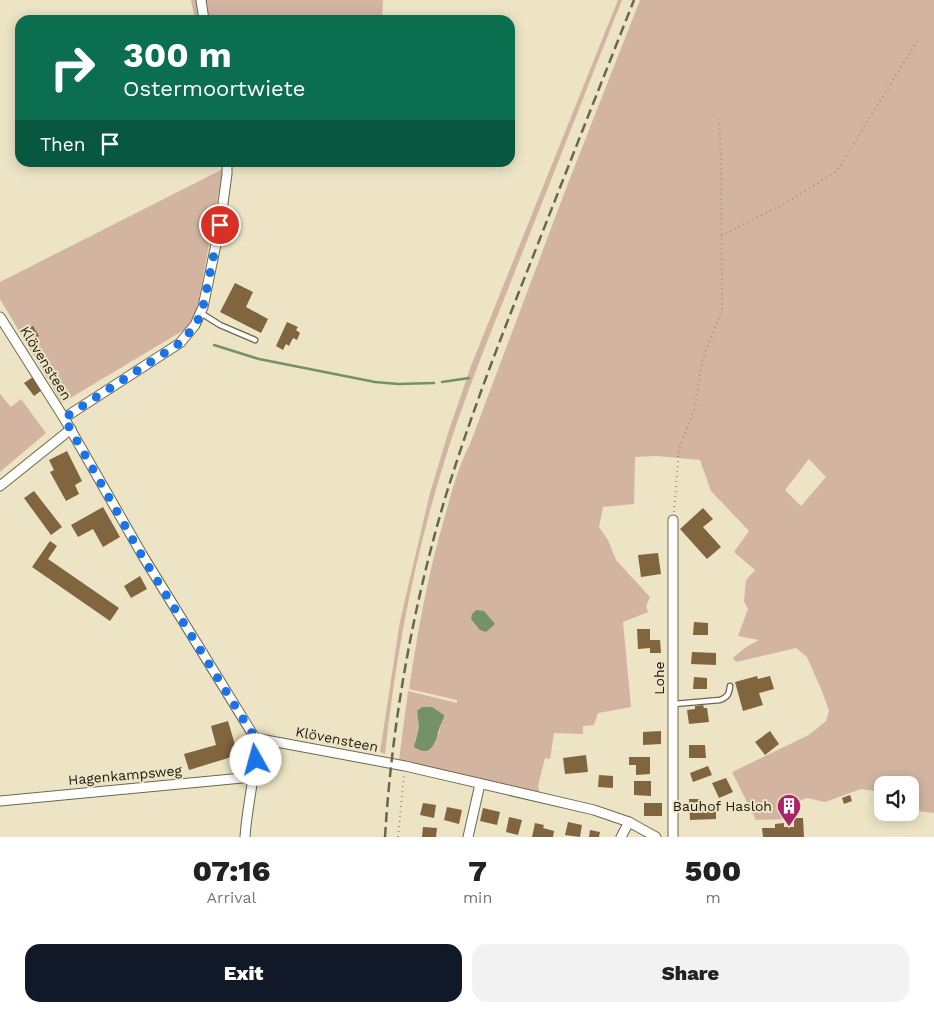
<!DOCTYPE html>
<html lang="en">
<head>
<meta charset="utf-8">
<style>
  :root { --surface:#fff; --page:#f2f2f2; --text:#222; --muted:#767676; --accent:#111827 }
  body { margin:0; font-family:"Work Sans",sans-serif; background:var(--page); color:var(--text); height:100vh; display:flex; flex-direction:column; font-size:19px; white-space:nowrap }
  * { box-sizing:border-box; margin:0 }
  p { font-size:16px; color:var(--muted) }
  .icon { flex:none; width:28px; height:28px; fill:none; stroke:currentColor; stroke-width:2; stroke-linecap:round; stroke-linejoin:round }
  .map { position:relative; height:837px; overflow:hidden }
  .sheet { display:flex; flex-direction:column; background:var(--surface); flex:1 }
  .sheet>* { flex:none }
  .hud { position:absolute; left:15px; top:15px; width:500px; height:152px; border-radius:15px; box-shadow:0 2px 12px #0003; background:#0b6e4f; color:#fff; overflow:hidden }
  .buttons { position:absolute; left:874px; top:776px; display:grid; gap:10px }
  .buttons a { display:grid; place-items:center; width:45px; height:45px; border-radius:10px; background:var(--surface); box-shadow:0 2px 12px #0003; font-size:25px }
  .pin { position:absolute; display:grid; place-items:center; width:42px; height:42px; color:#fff; margin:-21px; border:2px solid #fff; border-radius:50%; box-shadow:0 1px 5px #0007 }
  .me { position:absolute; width:55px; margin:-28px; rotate:353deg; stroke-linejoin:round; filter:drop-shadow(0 0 4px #0008) }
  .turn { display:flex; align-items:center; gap:18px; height:105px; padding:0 25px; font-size:22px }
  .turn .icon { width:65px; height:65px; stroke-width:2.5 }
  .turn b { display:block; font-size:35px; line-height:42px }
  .then { display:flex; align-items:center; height:48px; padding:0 25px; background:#0003; gap:10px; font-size:19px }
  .eta { display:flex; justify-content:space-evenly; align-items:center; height:85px; text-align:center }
  .eta b { font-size:30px; font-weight:800; line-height:35px }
  .button { display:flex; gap:10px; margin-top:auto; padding:10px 25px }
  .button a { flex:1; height:58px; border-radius:15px; background:var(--accent); color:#fff; font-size:20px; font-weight:800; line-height:58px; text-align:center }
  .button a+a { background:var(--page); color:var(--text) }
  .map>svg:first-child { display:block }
  .green { fill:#d2b4a1; fill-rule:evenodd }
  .water { fill:#759169 }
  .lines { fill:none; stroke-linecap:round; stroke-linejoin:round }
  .stream { stroke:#759169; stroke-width:2.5 }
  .building { fill:#81653e }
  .lane-casing { stroke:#6e674a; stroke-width:7 }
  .street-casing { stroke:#6e674a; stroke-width:11 }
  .path { stroke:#9c967d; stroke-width:2; stroke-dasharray:1 4; stroke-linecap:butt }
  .lane { stroke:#fff; stroke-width:4.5 }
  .street { stroke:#fff; stroke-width:9 }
  .rail { stroke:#6a6552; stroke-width:2.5; stroke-dasharray:10 5; stroke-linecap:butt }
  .route { stroke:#1a73e8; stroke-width:9; stroke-dasharray:0 16.2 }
  .labels { text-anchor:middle; stroke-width:4; stroke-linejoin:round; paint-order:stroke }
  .street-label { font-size:14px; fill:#1d1a0e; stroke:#ece4c4 }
  .poi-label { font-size:14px; fill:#1d1a0e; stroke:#ece4c4; text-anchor:end }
</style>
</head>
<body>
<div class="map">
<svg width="934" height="837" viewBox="0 0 934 837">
  <rect width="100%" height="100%" fill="#ece4c4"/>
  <g class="green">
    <path d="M191 0H383L382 20H195Z"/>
    <path d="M618 0H622C588 85 555 171 521 256 496 320 469 384 448 450 416 549 396 651 385 754L380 752 400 621 430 493 448 433 471 366Z"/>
    <path d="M640 0H934V813L911 810 910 785H882V792L861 789 825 802 807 798 795 802 792 819 756 820 732 772 809 735 826 721 829 711 822 691 807 657 796 648 736 662 733 658 746 647 759 640 738 636 748 609 744 601 746 580 755 570 734 552 749 531 711 491 700 460 656 456 635 457 634 504 603 507 599 527 608 540 616 560 650 597 646 606 648 612 623 622 631 707 598 713 594 725 583 726V734L554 733 550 759 545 758 538 786 540 794 399 760 408 691 457 703V700L409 689C418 630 428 573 445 516 452 491 458 467 470 444L567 186ZM809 459 826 477 801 506 785 490ZM417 711 444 720 440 725 439 734 415 741 419 727Z"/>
    <path d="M223 169 196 315 189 327 62 403 0 299V282Z"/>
    <path d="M0 394 11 407 21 399 46 433 0 472Z"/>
  </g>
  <g class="water">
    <path d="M476 610 484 611 495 624 486 632 480 630 471 619 472 614Z"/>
    <path d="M422 707H432L444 715C444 720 442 722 440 726 436 739 433 760 414 747L419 727 417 711Z"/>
  </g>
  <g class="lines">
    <g class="stream">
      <path d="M214 345 259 359 375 382 398 384 434 383"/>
      <path d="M442 382 469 378"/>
    </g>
  </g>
  <g class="building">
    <path d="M235 283 253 292 246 307 268 319 261 333 220 312Z"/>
    <path d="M287 322 298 327 296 330 300 333 297 340 293 338 289 346 286 344 283 350 276 346Z"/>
    <path d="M33 326 39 336 36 338 28 329Z"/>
    <path d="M33 377 42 390 34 396 24 383Z"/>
    <path d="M67 451 82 481 75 485 79 494 66 501 50 472 54 470 49 460Z"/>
    <path d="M34 491 62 527 51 535 24 498Z"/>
    <path d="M103 507 120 537 103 547 93 529 78 537 71 525Z"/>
    <path d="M703 508 713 519 703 527 721 547 707 559 680 529Z"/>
    <path d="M50 541 57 546 48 559 119 608 110 621 32 567Z"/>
    <path d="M658 553 661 574 641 577 638 555Z"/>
    <path d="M140 576 147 589 131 598 124 586Z"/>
    <path d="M694 622 708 623V635H693Z"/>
    <path d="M637 629H650V640H660L661 653H650V648L638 649Z"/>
    <path d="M692 652 716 653V665L691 664Z"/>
    <path d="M757 676 758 679 770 676 774 689 759 693 763 705 743 711 735 682Z"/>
    <path d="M694 677 707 678V689H693Z"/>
    <path d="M703 705 704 708H707L709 722 689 724 687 710 695 709V706Z"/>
    <path d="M228 721 238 755 189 770 184 754 216 745 211 726Z"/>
    <path d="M661 731V744L643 745V732Z"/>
    <path d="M770 731 779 744 765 755 755 742Z"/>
    <path d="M689 745H705L706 758H689Z"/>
    <path d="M586 755 588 772 565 774 563 758Z"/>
    <path d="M629 757H650V774L636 775V765H629Z"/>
    <path d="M708 766 712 775 693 782 690 773Z"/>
    <path d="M599 775 613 776V788L598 787Z"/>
    <path d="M726 778 733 792 719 798 712 783Z"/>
    <path d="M634 781H651V796L634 795Z"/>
    <path d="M850 795 852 801 844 804 842 798Z"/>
    <path d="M689 799H701V806H716V819L690 820Z"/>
    <path d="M423 803 436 805 434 818 420 815Z"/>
    <rect x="644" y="803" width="18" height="13"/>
    <path d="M447 807 462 810 459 824 444 820Z"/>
    <path d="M483 808 500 812 497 825 480 821Z"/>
    <path d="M509 817 522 820 518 835 506 832Z"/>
    <path d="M794 818H803L804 837H763L762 828H775V824L784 823V827H794Z"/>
    <path d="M568 822 582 825 580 837 565 835Z"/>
    <path d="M535 823 544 825 543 828 554 831 553 837H532Z"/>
    <path d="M423 827 437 828 436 837H422Z"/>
    <path d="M590 830 600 832 599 837H589Z"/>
  </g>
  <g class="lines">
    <defs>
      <g id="lane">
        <path d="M201 313 220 325 255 340"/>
        <path d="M674 704 720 700C728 697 729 694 730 686"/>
      </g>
      <g id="street">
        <path d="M201 0 204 20"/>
        <path d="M0 317 64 418 143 556 255 738 405 766 594 810 629 822 656 837"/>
        <path d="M64 418 180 343 195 325 203 307 220 225 227 174V162"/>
        <path d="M0 486 71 429"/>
        <path d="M0 801 253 777"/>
        <path d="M245 837C247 804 257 771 255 738"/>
        <path d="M468 837 480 784"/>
        <path d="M621 837 629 822"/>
        <path d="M673 837V520"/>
      </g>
    </defs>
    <use href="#lane" class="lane-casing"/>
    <use href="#street" class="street-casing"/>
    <g class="path">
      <path d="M721 236 789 201 837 171 917 41"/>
      <path d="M674 512 679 449 695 407 702 361 722 310 721 157 719 119"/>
      <path d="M398 837 404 775"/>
    </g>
    <use href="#lane" class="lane"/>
    <use href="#street" class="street"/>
    <path class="rail" d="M385 837C392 722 413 605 446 495 471 414 501 337 532 259 566 172 600 86 634 0"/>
  </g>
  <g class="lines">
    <path class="route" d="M220 225 203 307 196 325 180 343 64 418 142 556 255 738 256 760"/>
  </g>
  <defs>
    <symbol id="building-pin" viewBox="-11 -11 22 30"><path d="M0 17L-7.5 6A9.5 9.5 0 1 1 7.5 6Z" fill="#aa246b" stroke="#ece4c4"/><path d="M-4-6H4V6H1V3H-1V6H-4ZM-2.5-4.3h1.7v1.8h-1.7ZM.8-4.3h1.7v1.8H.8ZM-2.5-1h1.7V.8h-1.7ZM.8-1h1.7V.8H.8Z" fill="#fff"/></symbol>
  </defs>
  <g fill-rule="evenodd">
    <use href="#building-pin" x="775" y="792" width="28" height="38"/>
  </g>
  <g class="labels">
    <g class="street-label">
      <text transform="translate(46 363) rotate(58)" y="5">Klövensteen</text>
      <text transform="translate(659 678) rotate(-90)" y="5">Lohe</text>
      <text transform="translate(337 739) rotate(11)" y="5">Klövensteen</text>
      <text transform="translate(125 775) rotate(-5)" y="5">Hagenkampsweg</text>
    </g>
    <g class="poi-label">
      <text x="772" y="811">Bauhof Hasloh</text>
    </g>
  </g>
</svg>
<div class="buttons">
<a><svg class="icon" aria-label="sound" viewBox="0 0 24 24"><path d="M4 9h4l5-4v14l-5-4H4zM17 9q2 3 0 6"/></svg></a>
</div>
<div class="pin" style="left:220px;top:225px;background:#d93025"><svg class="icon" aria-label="arrive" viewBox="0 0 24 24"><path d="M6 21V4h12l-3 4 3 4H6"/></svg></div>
<svg class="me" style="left:256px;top:760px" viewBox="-20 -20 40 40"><circle r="19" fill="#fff"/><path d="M0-13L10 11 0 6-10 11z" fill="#1a73e8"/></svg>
<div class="hud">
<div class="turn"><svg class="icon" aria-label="right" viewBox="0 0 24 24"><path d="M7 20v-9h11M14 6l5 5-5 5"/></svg><div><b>300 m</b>Ostermoortwiete</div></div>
<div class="then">Then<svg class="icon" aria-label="arrive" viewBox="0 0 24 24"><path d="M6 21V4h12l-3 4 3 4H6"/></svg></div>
</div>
</div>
<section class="sheet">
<div class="eta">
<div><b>07:16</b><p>Arrival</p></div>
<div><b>7</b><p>min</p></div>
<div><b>500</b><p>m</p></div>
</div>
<div class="button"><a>Exit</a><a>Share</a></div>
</section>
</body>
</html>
